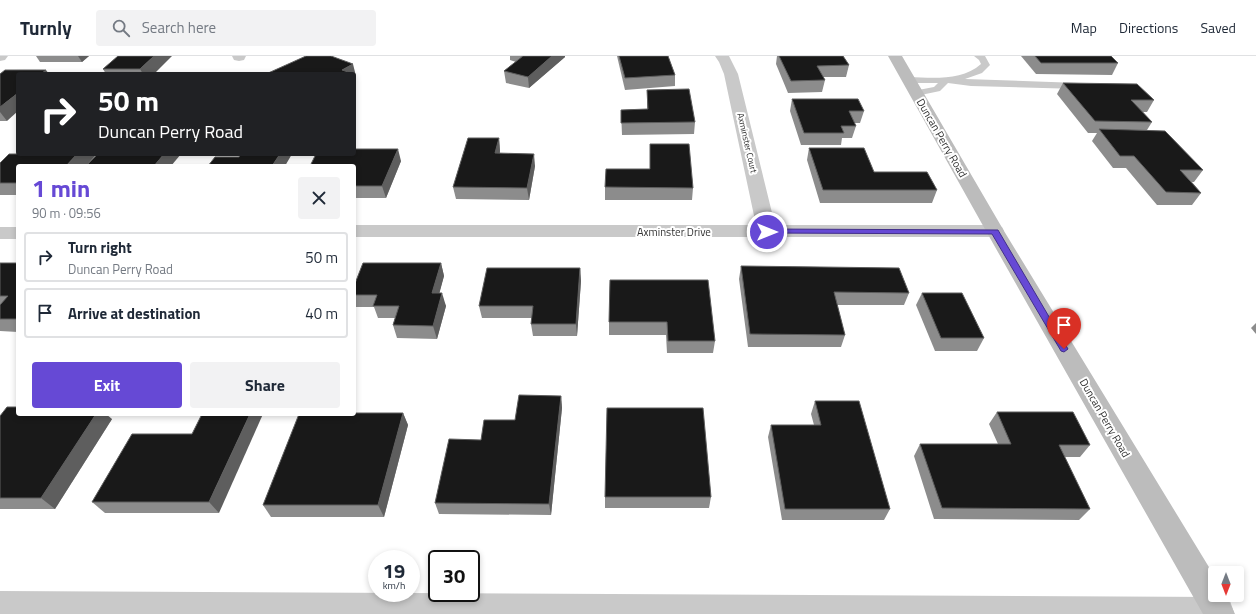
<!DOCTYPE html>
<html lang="en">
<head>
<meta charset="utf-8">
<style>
  :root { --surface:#fff; --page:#f2f2f3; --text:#1f2937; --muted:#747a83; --line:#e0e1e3; --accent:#6649d5 }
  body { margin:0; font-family:"Titillium Web",sans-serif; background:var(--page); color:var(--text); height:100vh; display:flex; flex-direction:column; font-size:15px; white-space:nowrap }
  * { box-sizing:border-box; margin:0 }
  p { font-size:13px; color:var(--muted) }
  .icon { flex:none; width:22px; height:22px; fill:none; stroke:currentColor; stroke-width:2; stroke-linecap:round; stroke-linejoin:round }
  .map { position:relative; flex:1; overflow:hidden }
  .drawer { position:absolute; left:16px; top:108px; width:340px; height:252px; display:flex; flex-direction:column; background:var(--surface); border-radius:4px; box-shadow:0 2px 6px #0003 }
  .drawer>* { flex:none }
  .hud { position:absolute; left:16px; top:16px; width:340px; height:84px; border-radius:4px; box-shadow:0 2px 6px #0003; background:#202124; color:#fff; overflow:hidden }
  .needle { width:26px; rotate:180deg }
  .fabs { position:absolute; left:1208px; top:510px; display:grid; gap:8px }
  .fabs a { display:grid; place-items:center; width:36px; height:36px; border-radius:4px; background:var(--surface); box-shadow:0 2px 6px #0003; font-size:20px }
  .speed { position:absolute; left:368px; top:494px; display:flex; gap:8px; font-size:20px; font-weight:700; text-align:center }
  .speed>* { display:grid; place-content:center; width:52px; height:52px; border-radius:50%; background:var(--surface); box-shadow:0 2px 6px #0003; line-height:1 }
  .speed small { font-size:10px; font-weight:400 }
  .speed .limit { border:2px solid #111; border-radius:6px; background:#fff; color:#111 }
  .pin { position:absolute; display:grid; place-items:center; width:34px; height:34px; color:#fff; margin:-41px -17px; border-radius:50% 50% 50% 0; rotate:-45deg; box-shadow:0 0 4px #0007 }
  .pin .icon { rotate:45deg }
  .me { position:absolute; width:44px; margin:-22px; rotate:90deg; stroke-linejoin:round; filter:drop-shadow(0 0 3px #0008) }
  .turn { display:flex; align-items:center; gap:14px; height:84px; padding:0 16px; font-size:18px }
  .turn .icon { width:52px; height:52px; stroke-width:2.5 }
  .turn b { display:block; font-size:28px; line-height:34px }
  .round { display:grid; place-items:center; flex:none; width:42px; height:42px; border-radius:4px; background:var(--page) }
  .headline { display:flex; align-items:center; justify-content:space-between; height:68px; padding:0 16px }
  h1 { font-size:24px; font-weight:700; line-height:30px; color:var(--accent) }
  .button { display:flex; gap:8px; margin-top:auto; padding:8px 16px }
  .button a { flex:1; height:46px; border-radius:4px; background:var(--accent); color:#fff; font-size:16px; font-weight:700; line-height:46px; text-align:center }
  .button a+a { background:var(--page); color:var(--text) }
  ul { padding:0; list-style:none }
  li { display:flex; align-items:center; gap:12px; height:50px; margin:0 8px 6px; padding:0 8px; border:2px solid var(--line); border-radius:4px }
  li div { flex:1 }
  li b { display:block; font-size:15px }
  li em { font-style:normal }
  header { display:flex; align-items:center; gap:24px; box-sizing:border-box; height:56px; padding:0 20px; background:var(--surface); border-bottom:1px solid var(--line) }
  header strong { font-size:19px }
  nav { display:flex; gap:22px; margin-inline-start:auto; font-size:14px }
  .search { width:280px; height:36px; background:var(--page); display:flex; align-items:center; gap:10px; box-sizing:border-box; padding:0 14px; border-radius:4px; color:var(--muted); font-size:15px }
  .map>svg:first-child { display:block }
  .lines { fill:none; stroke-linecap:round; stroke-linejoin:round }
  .lane { fill:#c9c9c9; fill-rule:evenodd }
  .street { fill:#c9c9c9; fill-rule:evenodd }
  .secondary { fill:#bcbcbc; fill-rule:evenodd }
  .wall { fill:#8c8c8c }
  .shaded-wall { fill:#5e5e5e }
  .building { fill:#191919; stroke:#5e5e5e }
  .route { fill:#6649d5; stroke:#422f8a }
  .labels { text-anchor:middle; stroke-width:4; stroke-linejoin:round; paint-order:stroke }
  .far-street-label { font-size:9px; fill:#323232; stroke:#fff }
  .street-label { font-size:11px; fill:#323232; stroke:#fff }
</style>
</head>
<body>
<header>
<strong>Turnly</strong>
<div class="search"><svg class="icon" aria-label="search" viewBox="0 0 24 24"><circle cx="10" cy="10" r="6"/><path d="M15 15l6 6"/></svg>Search here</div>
<nav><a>Map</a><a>Directions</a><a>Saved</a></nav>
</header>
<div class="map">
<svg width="1256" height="558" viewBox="0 0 1256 558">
  <rect width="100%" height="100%" fill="#fff"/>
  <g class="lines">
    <path class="lane" d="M974 0H985L990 9 982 17 965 23 1079 27 1084 30 1079 33 971 30 948 27 940 35 916 40 911 37 913 35 934 31 938 27H909L904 24 909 21C933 22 962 25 981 8L979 4Z"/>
    <g class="street">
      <path d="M0 0H8L5 4 0 5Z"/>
      <path d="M232 0H246L244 4 239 5 234 4Z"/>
      <path d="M715 0H729L738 18 775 169H995L1002 171 1004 175 1002 179 995 181H354V169H756L724 18 719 6Z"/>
      <rect x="0" y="171" width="18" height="12"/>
      <path d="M0 535 1219 541 1230 545 1234 556 1233 558H0Z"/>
    </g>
    <path class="secondary" d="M888 0H902L1004 175 1215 521V539H1226L1235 558H1203L986 175Z"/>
  </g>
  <g class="wall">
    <path d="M36 0H89L82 6H40Z"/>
    <path d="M118 0 154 18H106L103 13Z"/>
    <path d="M510 0H565V1L529 32 506 27 504 15 516 6 510 4Z"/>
    <path d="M617 0H668L675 19V30L625 34Z"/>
    <path d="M777 0H843L849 9 846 21H823L825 24 822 36 788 37 776 8Z"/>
    <path d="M1021 0H1111L1118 7 1112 19 1036 18Z"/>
    <path d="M0 18 7 65H0Z"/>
    <path d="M1063 27 1154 44 1147 56H1143L1152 66 1147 74 1203 114 1194 126H1192L1201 137 1192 149H1157L1126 112H1113L1092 85 1097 77H1088L1057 38Z"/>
    <path d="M647 34 695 66 694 78 622 79 621 54 647 53Z"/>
    <path d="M792 43 864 55 860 67H854L856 70 852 82H842L841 89H801L790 55Z"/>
    <path d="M499 82 500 95V97L535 110 529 144 456 143 453 131Z"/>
    <path d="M650 88 693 132 692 144H605V131L650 113Z"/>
    <path d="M809 92 874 116 937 134 932 147H820L807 104Z"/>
    <path d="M401 105 386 142H354V110Z"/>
    <path d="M0 107 18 110V139H0Z"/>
    <path d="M0 207H18V276L0 275Z"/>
    <path d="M441 207 444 220 439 237 446 250 437 283 397 282 393 269 395 262H378L374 251H356L354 247V230Z"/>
    <path d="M741 210 909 237 904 249H837L845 279 841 291H748L739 223Z"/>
    <path d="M580 212 581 225 577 280H533L531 268 532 262H482L479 250Z"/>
    <path d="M610 224 715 285 713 297H667L666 279H609V266Z"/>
    <path d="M922 237 984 282 977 295H935L916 249Z"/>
    <path d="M1256 267V278L1251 272Z"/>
    <path d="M561 340 562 352 551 459 439 458 435 447 481 384Z"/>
    <path d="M815 345 890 453 884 464H782L768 381 771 369H814L811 358Z"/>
    <path d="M997 356 1090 389 1080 401H1064L1090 453 1079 464 934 463 914 400 920 388H998L989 368Z"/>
    <path d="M403 357 408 369 384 461H271L263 449Z"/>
    <path d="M0 360 112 363 55 453H0Z"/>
    <path d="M192 378 219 457H105L92 446Z"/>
    <path d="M605 441H711L709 452H605Z"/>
  </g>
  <g class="shaded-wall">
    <path d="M78 0H89L82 6Z"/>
    <path d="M154 0H172L154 18H143L140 13Z"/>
    <path d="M552 0H565V1L529 32 528 21Z"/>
    <path d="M353 8 356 20 354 21V18H343L342 14Z"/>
    <path d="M46 14 49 18H41Z"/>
    <path d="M18 37V55L7 65 0 56V51Z"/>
    <path d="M499 82 500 95 497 110 495 97Z"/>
    <path d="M398 93 401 105 386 142 382 130Z"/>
    <path d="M77 98H97L86 110H66Z"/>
    <path d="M164 98H181L171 110H154Z"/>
    <path d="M280 98H292L285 110H272Z"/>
    <path d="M534 98 535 110 529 144 527 132Z"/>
    <path d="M441 207 444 220 436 250 432 237Z"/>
    <path d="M580 212 581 225 577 280 576 268Z"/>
    <path d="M442 237 446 250 437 283 433 270Z"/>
    <path d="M561 340 562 352 551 459 549 448Z"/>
    <path d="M403 357 408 369 384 461 378 449Z"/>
    <path d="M96 358H106L112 363 55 453 41 442Z"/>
    <path d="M250 358H263L219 457 209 446Z"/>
  </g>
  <g class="building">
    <path d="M118 0H154L140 13H103Z"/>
    <path d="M306 0H331L353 8 342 14 351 17 349 18H266Z"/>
    <path d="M523 0H552L528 21 504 15Z"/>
    <path d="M619 0H668L675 19 625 22Z"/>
    <path d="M779 0H843L849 9 817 10 825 24 791 25Z"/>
    <path d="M1035 0H1111L1118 7H1041Z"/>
    <path d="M5 14H46L41 18H18V37L0 51V18Z"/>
    <path d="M1063 27 1137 28 1154 44H1131L1152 66 1095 65Z"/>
    <path d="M689 33 695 66 621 67V54L648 53 647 34Z"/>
    <path d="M792 43H858L864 55H849L856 70H841L844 77H804Z"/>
    <path d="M1099 73 1165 75 1203 114H1180L1201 137 1166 136 1134 100H1120Z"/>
    <path d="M468 82H499L495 97 534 98 527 132 453 131Z"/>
    <path d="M650 88H689L693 132 605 131 606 113H650Z"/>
    <path d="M809 92H864L874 116H927L937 134H823Z"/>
    <path d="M354 93H398L382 130H354V110H310L316 98H354Z"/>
    <path d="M9 98H77L66 110H18V127H0V107Z"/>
    <path d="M98 98H164L154 110H86Z"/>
    <path d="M241 98H280L272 110H208L215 101H239Z"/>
    <path d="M0 207H18V263H0V249L8 240H0Z"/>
    <path d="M363 207H441L432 237H442L433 270 393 269 399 250H373L377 239H354V230Z"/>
    <path d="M741 210 899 212 909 237 834 236 845 279 750 278Z"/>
    <path d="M487 212H580L576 268H531L533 250H479Z"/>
    <path d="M610 224H708L715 285H668L667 266H609Z"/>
    <path d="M922 237H962L984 282H941Z"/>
    <path d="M519 339 561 340 549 448 435 447 449 383 481 384 484 364H515Z"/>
    <path d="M815 345H859L890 453H785L771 369H821Z"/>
    <path d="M7 351H18V358H96L41 442H0V360Z"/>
    <path d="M607 352H703L711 441H605Z"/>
    <path d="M997 356H1073L1090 389H1059L1090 453 942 452 920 388H1011Z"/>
    <path d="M354 357H403L378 449H263L299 358H354Z"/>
    <path d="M202 358H250L209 446H92L132 378H192Z"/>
  </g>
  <path class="route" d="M767 173 998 174 1068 293 1064 296 1061 295 992 178 765 177 763 176Z"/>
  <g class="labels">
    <g class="far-street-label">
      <text transform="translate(747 87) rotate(77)" y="3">Axminster Court</text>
    </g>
    <g class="street-label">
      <text transform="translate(942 82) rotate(60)" y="4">Duncan Perry Road</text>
      <text x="674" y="180">Axminster Drive</text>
      <text transform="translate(1105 362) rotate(60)" y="4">Duncan Perry Road</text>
    </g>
  </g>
</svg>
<div class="fabs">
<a><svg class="needle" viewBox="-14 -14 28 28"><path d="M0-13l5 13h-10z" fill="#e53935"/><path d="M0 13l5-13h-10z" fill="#747a83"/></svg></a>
</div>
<div class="speed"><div>19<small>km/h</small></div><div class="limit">30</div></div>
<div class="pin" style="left:1064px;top:293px;background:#d93025"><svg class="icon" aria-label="arrive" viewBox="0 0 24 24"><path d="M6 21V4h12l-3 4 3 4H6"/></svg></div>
<svg class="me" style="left:767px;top:176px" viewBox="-20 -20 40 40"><circle r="17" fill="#6649d5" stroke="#fff" stroke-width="3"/><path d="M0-11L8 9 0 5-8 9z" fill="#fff"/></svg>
<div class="hud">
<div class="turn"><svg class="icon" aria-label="right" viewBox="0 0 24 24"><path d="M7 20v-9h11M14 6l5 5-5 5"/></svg><div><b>50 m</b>Duncan Perry Road</div></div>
</div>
<section class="drawer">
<div class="headline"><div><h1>1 min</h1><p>90 m · 09:56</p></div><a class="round"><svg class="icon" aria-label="close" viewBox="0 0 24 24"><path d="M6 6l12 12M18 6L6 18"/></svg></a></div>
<ul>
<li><svg class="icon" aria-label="right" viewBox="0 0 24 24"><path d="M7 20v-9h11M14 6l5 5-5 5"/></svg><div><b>Turn right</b><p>Duncan Perry Road</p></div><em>50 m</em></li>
<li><svg class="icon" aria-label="arrive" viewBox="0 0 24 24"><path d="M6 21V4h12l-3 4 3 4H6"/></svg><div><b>Arrive at destination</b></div><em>40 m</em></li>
</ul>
<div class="button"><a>Exit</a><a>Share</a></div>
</section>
</div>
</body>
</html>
